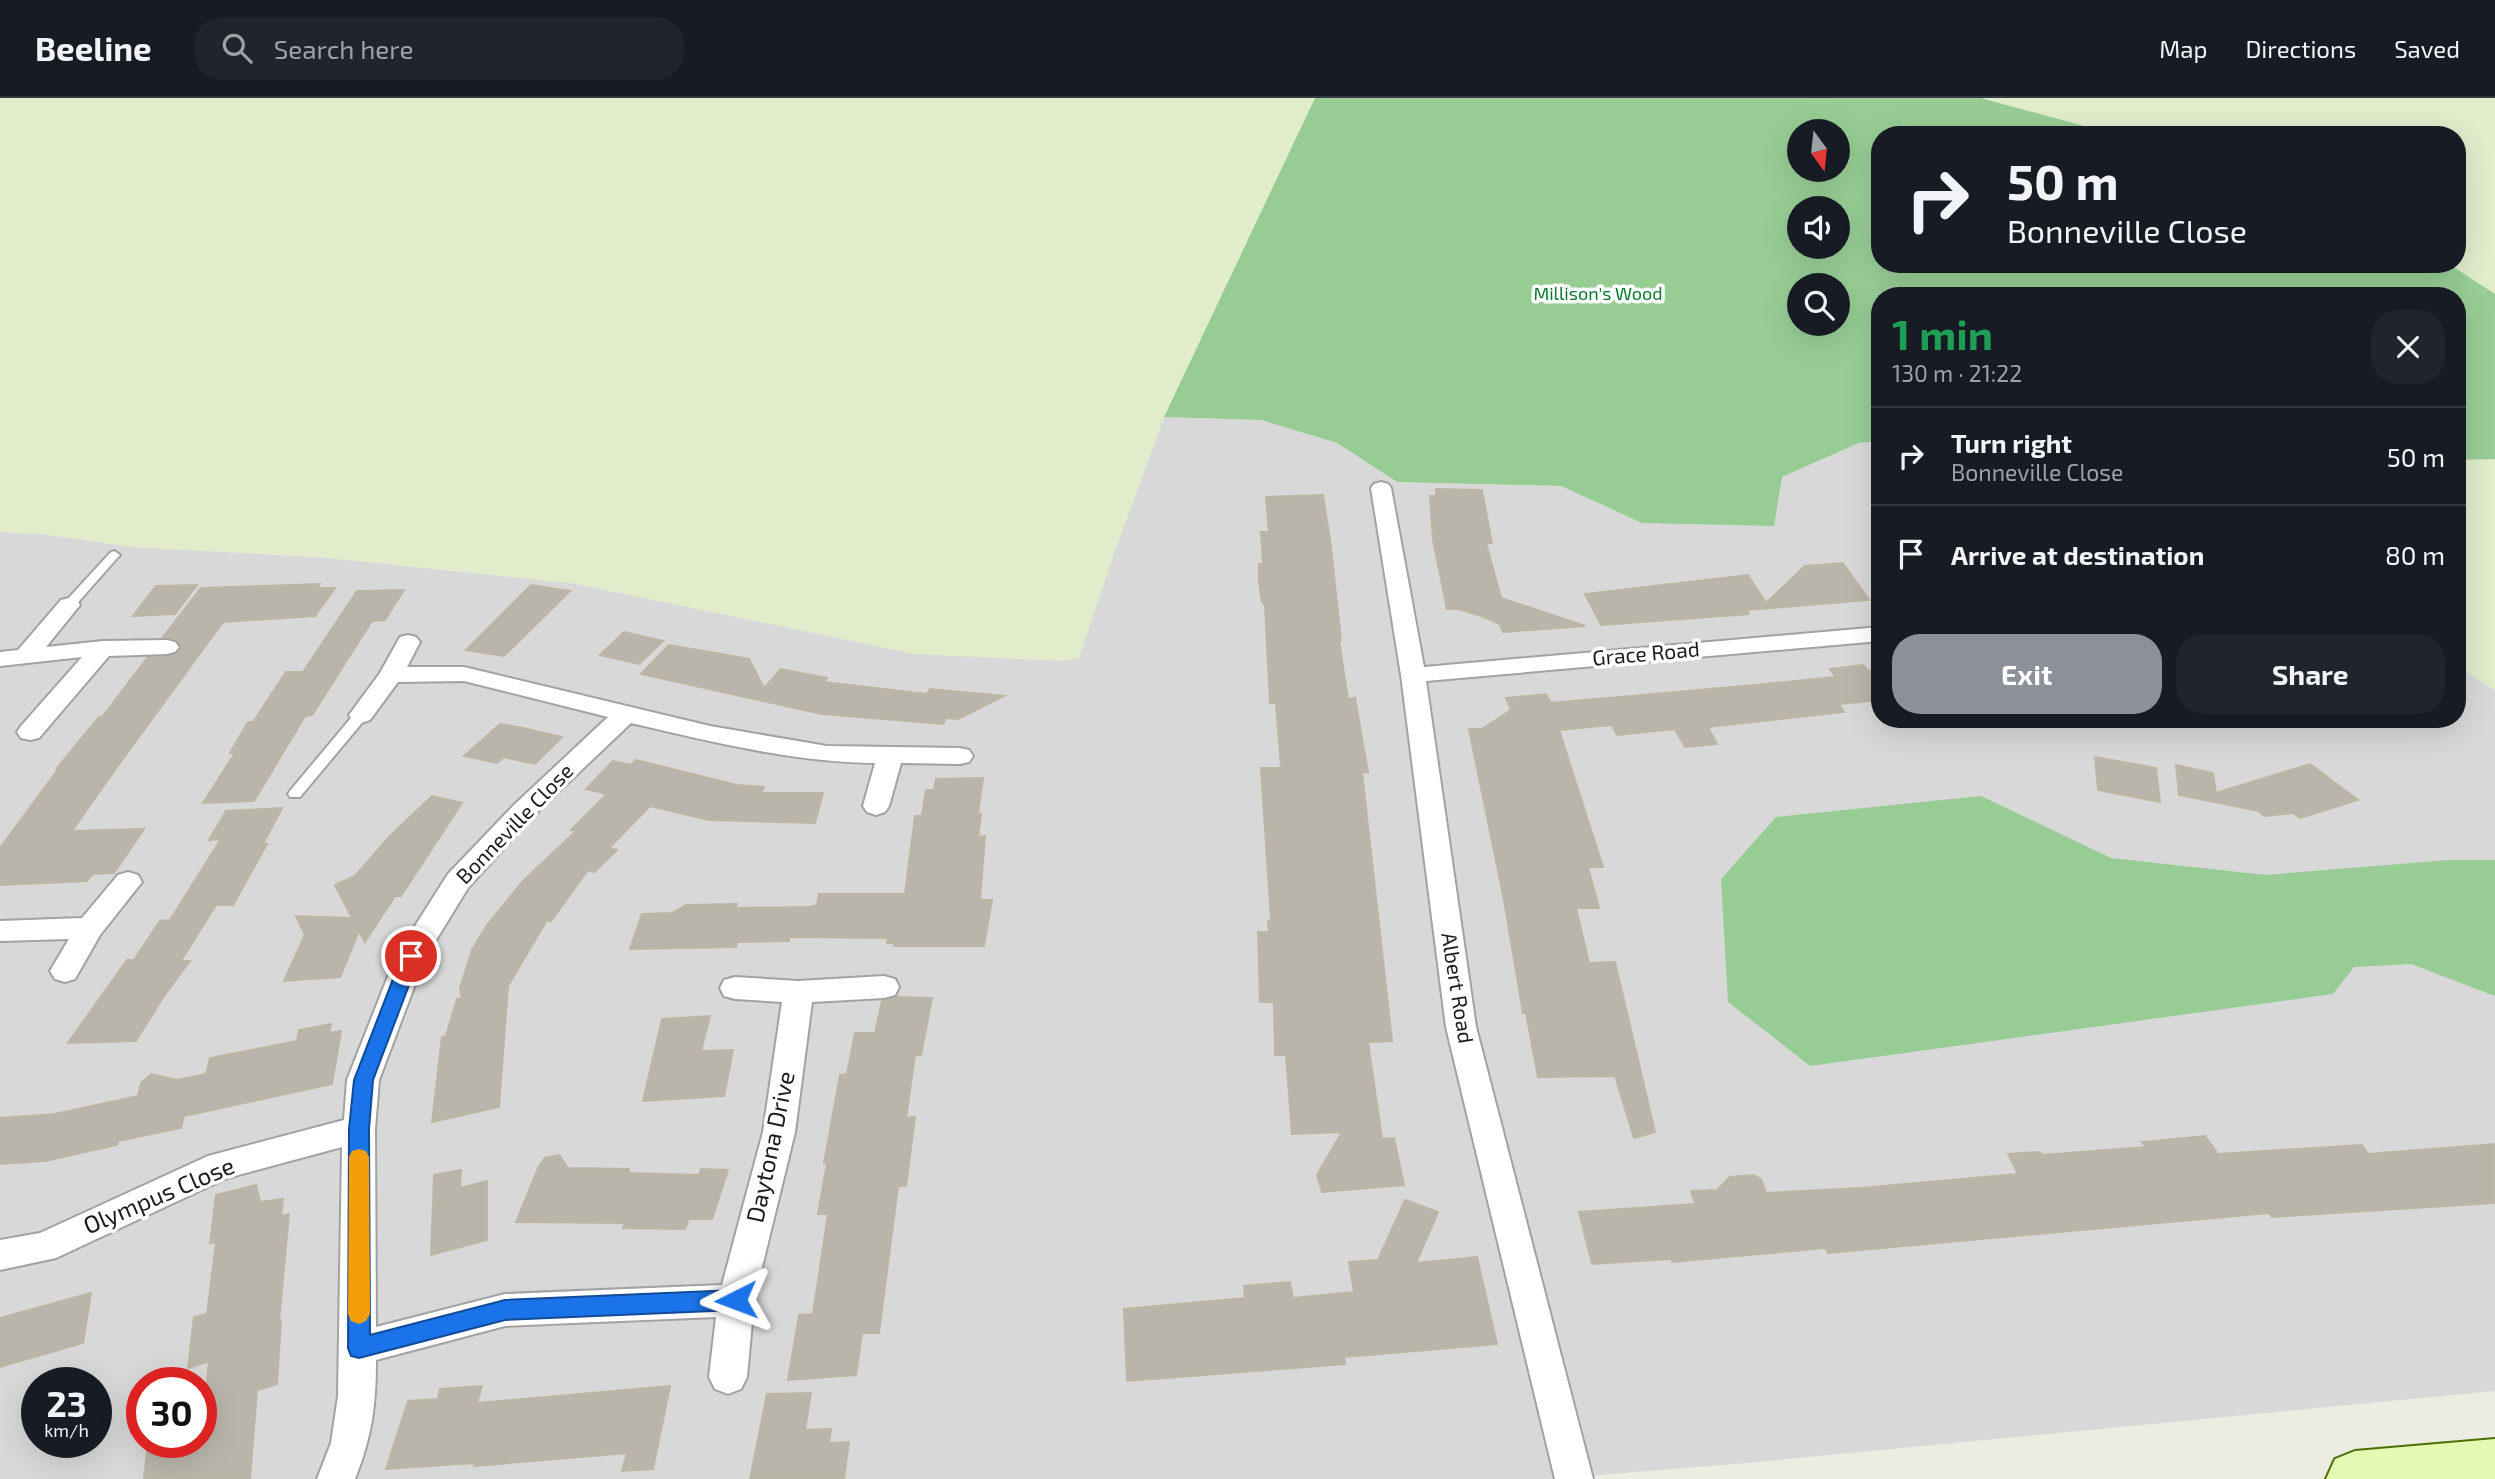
<!DOCTYPE html>
<html lang="en">
<head>
<meta charset="utf-8">
<style>
  :root { --surface:#171b24; --page:#20242c; --text:#f1f3f6; --muted:#9ea1a6; --line:#363941; --accent:#8c9099 }
  body { margin:0; font-family:"Exo 2",sans-serif; background:var(--page); color:var(--text); height:100vh; display:flex; flex-direction:column; font-size:26px; white-space:nowrap }
  * { box-sizing:border-box; margin:0 }
  p { font-size:23px; color:var(--muted) }
  .icon { flex:none; width:38px; height:38px; fill:none; stroke:currentColor; stroke-width:2; stroke-linecap:round; stroke-linejoin:round }
  .map { position:relative; flex:1; overflow:hidden }
  .panel { position:absolute; left:1871px; top:189px; width:595px; height:441px; display:flex; flex-direction:column; background:var(--surface); border-radius:28px; box-shadow:0 7px 28px #0002 }
  .panel>* { flex:none }
  .hud { position:absolute; left:1871px; top:28px; width:595px; height:147px; border-radius:28px; box-shadow:0 7px 28px #0002; background:#171b24; color:var(--text); overflow:hidden }
  .needle { width:46px; rotate:165deg }
  .tools { position:absolute; left:1787px; top:21px; display:grid; gap:14px }
  .tools a { display:grid; place-items:center; width:63px; height:63px; border-radius:50%; background:var(--surface); box-shadow:0 7px 28px #0002; font-size:35px }
  .speed { position:absolute; left:21px; top:1269px; display:flex; gap:14px; font-size:35px; font-weight:700; text-align:center }
  .speed>* { display:grid; place-content:center; width:91px; height:91px; border-radius:50%; background:var(--surface); box-shadow:0 7px 28px #0002; line-height:1 }
  .speed small { font-size:18px; font-weight:400 }
  .speed .limit { border:10px solid #d22; background:#fff; color:#111 }
  .pin { position:absolute; display:grid; place-items:center; width:60px; height:60px; color:#fff; margin:-30px; border:4px solid #fff; border-radius:50%; box-shadow:0 2px 7px #0007 }
  .me { position:absolute; width:77px; margin:-38px; rotate:267deg; stroke-linejoin:round; filter:drop-shadow(0 0 5px #0008) }
  .turn { display:flex; align-items:center; gap:24px; height:147px; padding:0 21px; font-size:32px }
  .turn .icon { width:91px; height:91px; stroke-width:2.5 }
  .turn b { display:block; font-size:49px; line-height:60px }
  .round { display:grid; place-items:center; flex:none; width:74px; height:74px; border-radius:28px; background:var(--page) }
  .head { display:flex; align-items:center; justify-content:space-between; height:119px; padding:0 21px }
  h1 { font-size:42px; font-weight:700; line-height:52px; color:#1e9e55 }
  .button { display:flex; gap:14px; margin-top:auto; padding:14px 21px }
  .button a { flex:1; height:80px; border-radius:28px; background:var(--accent); color:#fff; font-size:28px; font-weight:700; line-height:80px; text-align:center }
  .button a+a { background:var(--page); color:var(--text) }
  ul { padding:0; list-style:none }
  li { display:flex; align-items:center; gap:21px; height:98px; padding:0 21px; border-top:2px solid var(--line) }
  li div { flex:1 }
  li b { display:block; font-size:26px }
  li em { font-style:normal }
  header { display:flex; align-items:center; gap:42px; box-sizing:border-box; height:98px; padding:0 35px; background:var(--surface); border-bottom:2px solid var(--line) }
  header strong { font-size:33px }
  nav { display:flex; gap:38px; margin-inline-start:auto; font-size:24px }
  .search { width:490px; height:63px; background:var(--page); display:flex; align-items:center; gap:18px; box-sizing:border-box; padding:0 24px; border-radius:28px; color:var(--muted); font-size:26px }
  .map>svg:first-child { display:block }
  .residential { fill:#d9d8d8; fill-rule:evenodd }
  .farmland { fill:#e1eccb }
  .forest { fill:#97cd95; fill-rule:evenodd }
  .building { fill:#b9b5aa; stroke:#beb6a3; stroke-width:2 }
  .lines { fill:none; stroke-linecap:round; stroke-linejoin:round }
  .lane-casing { stroke:#a2a2a2; stroke-width:4 }
  .street-casing { stroke:#a2a2a2; stroke-width:4 }
  .secondary-casing { stroke:#497004; stroke-width:4 }
  .lane { fill:#fff; fill-rule:evenodd }
  .street { fill:#fff; fill-rule:evenodd }
  .secondary { fill:#e4f9b2; fill-rule:evenodd }
  .route { fill:#1a73e8; stroke:#114b97; stroke-width:2 }
  .slow { fill:#f59e0b }
  .labels { text-anchor:middle; stroke-width:7; stroke-linejoin:round; paint-order:stroke }
  .far-park-label { font-size:18px; fill:#0b782f; stroke:#fff }
  .street-label { font-size:21px; fill:#1b1b1b; stroke:#fff }
  .near-street-label { font-size:24px; fill:#1b1b1b; stroke:#fff }
</style>
</head>
<body>
<header>
<strong>Beeline</strong>
<div class="search"><svg class="icon" aria-label="search" viewBox="0 0 24 24"><circle cx="10" cy="10" r="6"/><path d="M15 15l6 6"/></svg>Search here</div>
<nav><a>Map</a><a>Directions</a><a>Saved</a></nav>
</header>
<div class="map">
<svg width="2495" height="1381" viewBox="0 0 2495 1381">
  <rect width="100%" height="100%" fill="#edece0"/>
  <path class="residential" d="M1164 319 1261 322 1337 345 1397 384 1561 388 1642 425 1782 379 1859 345 1879 343 1880 621H2457V568L2495 592V1293L1747 1365 1550 1381H0V434L42 436 134 449 319 459 572 485 916 556 1115 452ZM37 1284H96V1344H37ZM142 1284H201V1344H142Z"/>
  <g class="farmland">
    <path d="M0 0H1315L1164 319 1115 453 1079 560 1061 563 916 556 572 485 319 459 134 449 42 436 0 434Z"/>
    <path d="M1981 0H2495V196L2449 166H2457V37H2163L2095 31Z"/>
    <path d="M2495 361V592L2457 568V362Z"/>
  </g>
  <g class="forest">
    <path d="M1315 0H1981L2095 31 2163 37H1880V166H2449L2495 196V361L2457 362V198H1880L1879 343 1859 345 1782 379 1774 428 1642 425 1561 388 1397 384 1337 345 1261 322 1164 319ZM1799 33H1838V72H1799ZM1799 110H1838V149H1799ZM1799 187H1838V226H1799Z"/>
    <path d="M1981 698 2111 760 2266 777 2448 762H2495V898L2411 866 2354 869 2333 896 1810 968 1728 904 1721 781 1776 719Z"/>
  </g>
  <g class="building">
    <path d="M1436 391 1482 392 1492 445H1486L1501 500 1585 528 1503 534 1500 526 1484 519 1459 511H1447L1433 442 1430 398H1436Z"/>
    <path d="M1323 397 1331 449 1341 543H1339L1348 601 1355 600 1368 674H1362L1392 943 1368 944 1382 1041 1394 1040 1404 1087 1322 1094 1317 1077 1342 1034 1292 1036 1286 957H1275L1274 904H1260L1258 834H1269L1268 823H1271L1261 670H1281L1276 605H1270L1265 507 1262 504 1259 484V466H1263L1261 434H1269L1266 399Z"/>
    <path d="M1843 465 1869 502 1747 512 1749 516 1601 527 1585 496 1748 477 1766 505 1805 468Z"/>
    <path d="M320 486 317 490H335L315 518 223 524 117 669 72 733 144 731 114 775 93 776 87 783 0 787V750L59 670H57L99 619H102L148 559 176 557 181 551 176 541 163 539 201 490Z"/>
    <path d="M197 487 175 516 133 518 156 488Z"/>
    <path d="M531 487 570 493 504 558 466 552Z"/>
    <path d="M404 492 385 522 372 523 312 617 305 618 254 703 203 705 235 655H230L248 624H253L286 574H303L357 493Z"/>
    <path d="M624 534 663 543 639 566 600 557Z"/>
    <path d="M669 547 749 561 764 590 781 571 827 580 824 584 927 596 930 591 1004 598 958 621 946 620 943 626 822 616 641 576Z"/>
    <path d="M1863 567 1868 573 1880 572V602L1839 606 1844 614 1708 629 1717 646 1685 649 1675 631 1617 637 1612 627 1559 632 1603 769H1588L1599 810H1576L1589 865 1615 864 1655 1034 1634 1040 1615 978 1538 979 1526 915H1523L1504 802 1469 631H1482L1511 612 1506 600 1546 596 1551 605 1744 588 1836 579 1830 571Z"/>
    <path d="M500 626 518 629 562 639 535 666 504 659 497 665 464 658Z"/>
    <path d="M2095 659 2156 670 2160 704 2098 692Z"/>
    <path d="M636 662 737 687 764 689 761 695H823L815 725 709 722 650 708 609 750 617 752 594 774 588 772 551 823 547 822 508 888 499 1009 432 1024 442 939 446 938 457 901 462 900 460 890 472 852 487 827 523 783 576 733 571 732 607 696 586 691 613 663 631 667Z"/>
    <path d="M2310 666 2358 702 2300 720 2293 715 2264 718 2259 713 2179 697 2176 667 2213 675 2216 695Z"/>
    <path d="M983 680 978 716H981L978 739 985 738 980 802H992L984 848H894L895 845H887L888 840 789 839V843L737 844 736 849 630 851 642 816 672 815 686 807 737 806 735 810 809 809 817 807 819 796H905L915 718H922L926 692H934L936 681Z"/>
    <path d="M432 698 462 705 401 798H395L365 844 359 833 340 879 284 883 305 837 296 818 352 820 335 787 355 778 391 737Z"/>
    <path d="M282 710 263 746H267L233 807H216L181 863H190L164 898 136 943 68 945 127 862H134L160 823 170 822 221 741 209 742 226 713Z"/>
    <path d="M896 899 932 900 921 957H915L906 1020 915 1019 906 1088H898L879 1235H862L856 1277 788 1282 799 1217 813 1216 828 1116H818L827 1065H824L840 977 847 976 855 935H875L882 903Z"/>
    <path d="M710 918 701 953 733 952 724 998 643 1003 662 921Z"/>
    <path d="M331 926 329 935 341 933 332 986 184 1018 181 1030 118 1043 117 1047 45 1063 0 1066V1020L55 1016 138 998 141 985 151 976 177 982 206 976 210 960 297 943 299 932Z"/>
    <path d="M2205 1038 2218 1056 2362 1047 2368 1056 2495 1046V1105L2272 1119 2269 1115 1828 1155 1826 1150 1672 1164 1671 1161 1592 1166 1579 1114 1695 1106 1691 1093 1717 1092 1730 1079 1753 1077 1761 1081 1766 1095 1861 1090 2018 1076 2008 1056 2040 1054 2042 1057 2146 1049 2142 1044Z"/>
    <path d="M559 1057 568 1070 629 1071 628 1075 699 1077 701 1071 728 1072 712 1121H689L685 1131 623 1130 625 1125 516 1124 539 1068 545 1060Z"/>
    <path d="M461 1072 460 1090 487 1083V1142L431 1157 434 1077Z"/>
    <path d="M256 1087 260 1104 283 1101 281 1118 289 1116 279 1224 281 1223 277 1286 257 1292 250 1381H144L148 1344H201L209 1263 188 1270 194 1219 207 1216 216 1144 210 1145 216 1097Z"/>
    <path d="M1405 1102 1438 1114 1416 1165 1477 1159 1497 1246 1344 1259 1345 1266 1127 1283 1124 1211 1245 1200 1244 1188 1290 1184 1293 1200 1354 1194 1349 1164 1378 1162Z"/>
    <path d="M91 1195 83 1245 0 1269V1220Z"/>
    <path d="M482 1288 477 1305 670 1288 653 1371 622 1373 627 1355 474 1368 475 1365 386 1371 408 1303 438 1301 440 1291Z"/>
    <path d="M811 1295 805 1332 831 1331 829 1345 849 1344 844 1381H750L767 1296Z"/>
  </g>
  <g class="lines">
    <defs>
      <g id="lane">
        <path d="M114 453 120 457 118 459 73 510H65L63 507 65 504 110 455Z"/>
        <path d="M361 613 366 614 368 617 366 620 300 699H290L288 696 290 693 356 614Z"/>
      </g>
      <g id="street">
        <path d="M1381 384 1388 386 1391 390 1424 569 1880 529V543L1426 583 1476 929 1593 1381H1555L1446 929 1401 577 1371 390 1374 386Z"/>
        <path d="M69 500 77 502 80 507 46 549 103 543 167 542 175 544 179 549 175 554 167 556 109 558 39 640 30 642 21 640 17 634 21 628 82 559 0 568V554L18 552 61 502Z"/>
        <path d="M408 537 416 539 420 544 407 569H464L710 628 827 648 960 650 969 652 973 658 969 664 960 666 901 665 889 708 885 714 876 717 867 714 863 708 875 665C792 664 712 644 631 625L532 719 468 790 425 860 379 982 375 1031 376 1229 505 1196 722 1187 763 1034 782 904 735 901 724 898 720 890 724 882 735 879 798 883 884 878 895 881 899 889 895 897 884 900 812 904 795 1034 754 1202 747 1279 741 1291 728 1296 715 1291 709 1279 716 1219 505 1228 376 1262C376 1308 372 1338 355 1381H317L331 1345 338 1298 342 1049 227 1080 56 1160 0 1172V1142L40 1135 208 1058 344 1022 347 982 396 858 448 776 514 707 608 619 464 583 398 584 370 622 361 625 352 622 349 617 380 575 400 539Z"/>
        <path d="M128 774 138 777 142 784 100 837 75 881 65 884 55 881 50 873 69 841 0 843V823L82 820 118 777Z"/>
      </g>
      <path id="secondary" d="M2495 1341V1381H2326L2335 1361 2355 1353Z"/>
    </defs>
    <use href="#lane" class="lane-casing"/>
    <use href="#street" class="street-casing"/>
    <use href="#secondary" class="secondary-casing"/>
    <use href="#lane" class="lane"/>
    <use href="#street" class="street"/>
    <use href="#secondary" class="secondary"/>
  </g>
  <path class="route" d="M411 851 417 853 420 858 373 982 369 1031 370 1237 505 1202 736 1192 744 1195 747 1202 744 1209 736 1212 505 1222 359 1260 351 1258 348 1250 349 1031 354 982 402 858 405 853Z"/>
  <path class="slow" d="M359 1051 366 1053 369 1059 370 1216 366 1223 359 1226 351 1223 348 1216 349 1059 352 1053Z"/>
  <g class="labels">
    <g class="far-park-label">
      <text x="1598" y="202">Millison's Wood</text>
    </g>
    <g class="street-label">
      <text transform="translate(1646 556) rotate(-5)" y="7">Grace Road</text>
      <text transform="translate(515 726) rotate(-46)" y="7">Bonneville Close</text>
      <text transform="translate(1457 890) rotate(81)" y="7">Albert Road</text>
    </g>
    <g class="near-street-label">
      <text transform="translate(771 1049) rotate(-78)" y="8">Daytona Drive</text>
      <text transform="translate(159 1098) rotate(-23)" y="8">Olympus Close</text>
    </g>
  </g>
</svg>
<div class="tools">
<a><svg class="needle" viewBox="-14 -14 28 28"><path d="M0-13l5 13h-10z" fill="#e53935"/><path d="M0 13l5-13h-10z" fill="#9ea1a6"/></svg></a>
<a><svg class="icon" aria-label="sound" viewBox="0 0 24 24"><path d="M4 9h4l5-4v14l-5-4H4zM17 9q2 3 0 6"/></svg></a>
<a><svg class="icon" aria-label="search" viewBox="0 0 24 24"><circle cx="10" cy="10" r="6"/><path d="M15 15l6 6"/></svg></a>
</div>
<div class="speed"><div>23<small>km/h</small></div><div class="limit">30</div></div>
<div class="pin" style="left:411px;top:858px;background:#d93025"><svg class="icon" aria-label="arrive" viewBox="0 0 24 24"><path d="M6 21V4h12l-3 4 3 4H6"/></svg></div>
<svg class="me" style="left:736px;top:1202px" viewBox="-20 -20 40 40"><path d="M0-17L14 15 0 8-14 15z" fill="#1a73e8" stroke="#fff" stroke-width="4"/></svg>
<div class="hud">
<div class="turn"><svg class="icon" aria-label="right" viewBox="0 0 24 24"><path d="M7 20v-9h11M14 6l5 5-5 5"/></svg><div><b>50 m</b>Bonneville Close</div></div>
</div>
<section class="panel">
<div class="head"><div><h1>1 min</h1><p>130 m · 21:22</p></div><a class="round"><svg class="icon" aria-label="close" viewBox="0 0 24 24"><path d="M6 6l12 12M18 6L6 18"/></svg></a></div>
<ul>
<li><svg class="icon" aria-label="right" viewBox="0 0 24 24"><path d="M7 20v-9h11M14 6l5 5-5 5"/></svg><div><b>Turn right</b><p>Bonneville Close</p></div><em>50 m</em></li>
<li><svg class="icon" aria-label="arrive" viewBox="0 0 24 24"><path d="M6 21V4h12l-3 4 3 4H6"/></svg><div><b>Arrive at destination</b></div><em>80 m</em></li>
</ul>
<div class="button"><a>Exit</a><a>Share</a></div>
</section>
</div>
</body>
</html>
